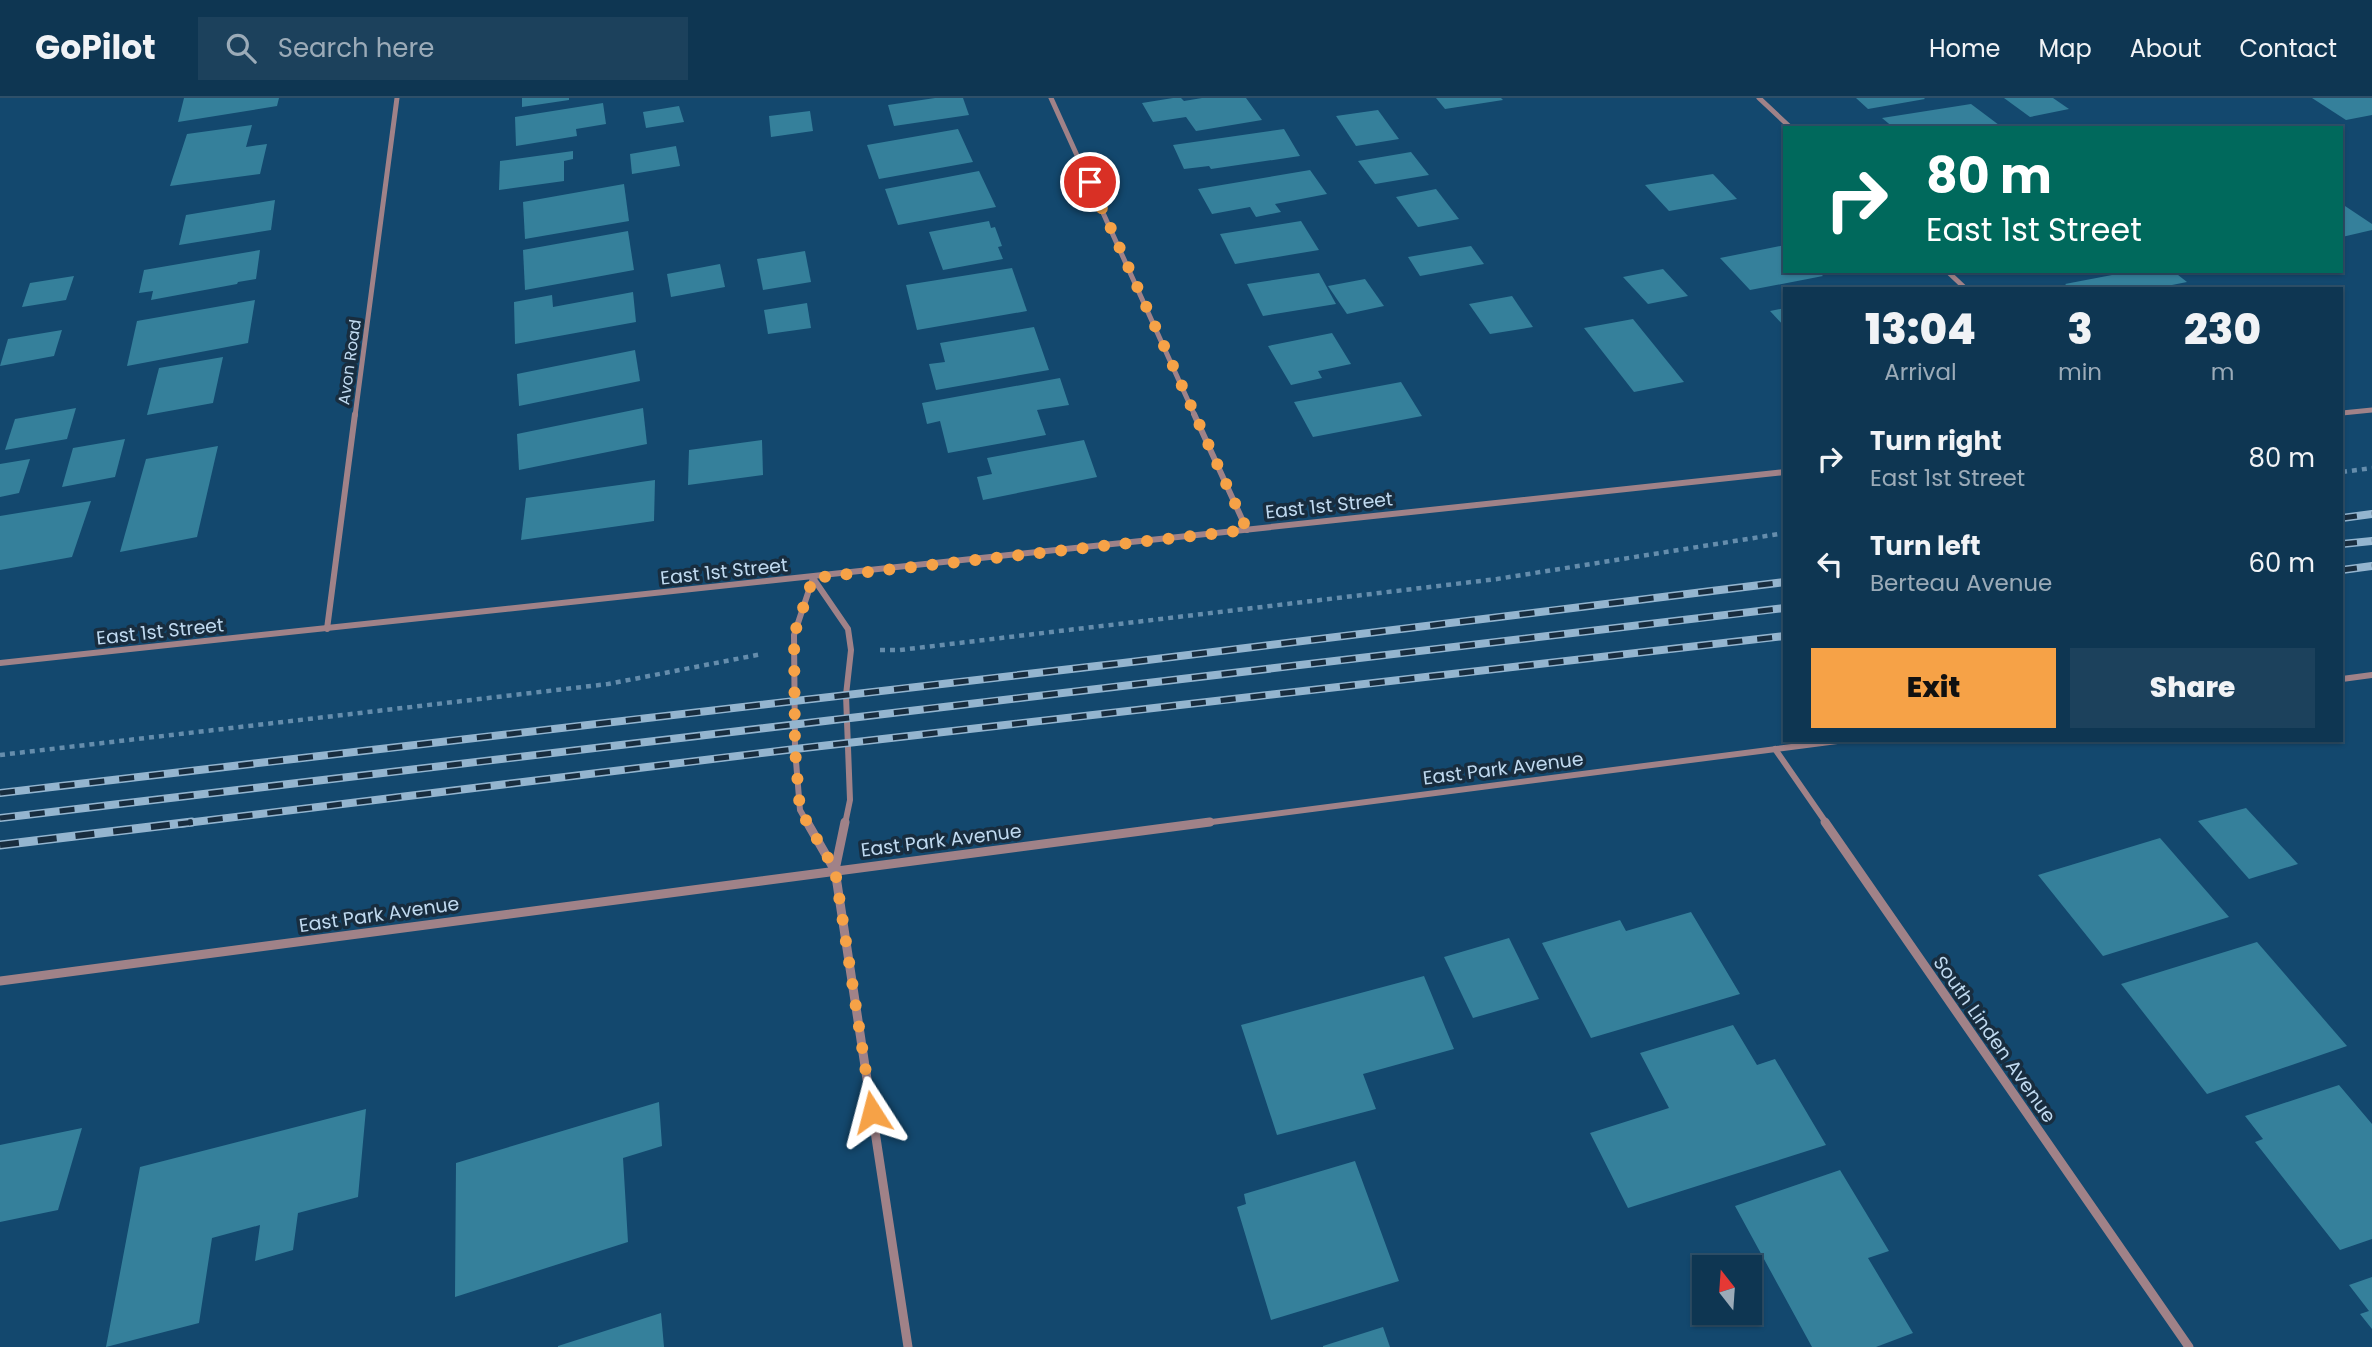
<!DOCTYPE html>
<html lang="en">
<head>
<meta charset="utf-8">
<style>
  :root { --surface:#0e3652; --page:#1c415c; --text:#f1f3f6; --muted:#9babb8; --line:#2e5069; --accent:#f6a247 }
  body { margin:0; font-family:Poppins,sans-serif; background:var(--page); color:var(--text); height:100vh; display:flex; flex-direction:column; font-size:26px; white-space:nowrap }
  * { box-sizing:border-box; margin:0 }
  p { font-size:23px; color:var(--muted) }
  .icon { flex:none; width:38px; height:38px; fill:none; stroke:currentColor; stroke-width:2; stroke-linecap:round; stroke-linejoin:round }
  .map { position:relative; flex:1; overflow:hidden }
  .side { position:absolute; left:1783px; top:189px; width:560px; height:455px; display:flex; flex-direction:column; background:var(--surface); border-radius:0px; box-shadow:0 2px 5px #0004,0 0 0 2px var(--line) }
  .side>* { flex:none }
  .banner { position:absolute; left:1783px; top:28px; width:560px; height:147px; border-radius:0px; box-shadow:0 2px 5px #0004,0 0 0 2px var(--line); background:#00695c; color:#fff; overflow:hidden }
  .needle { width:46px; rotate:343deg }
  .controls { position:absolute; left:1692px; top:1157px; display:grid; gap:14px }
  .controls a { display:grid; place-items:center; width:70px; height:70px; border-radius:0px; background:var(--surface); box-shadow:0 2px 5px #0004,0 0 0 2px var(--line); font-size:35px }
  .pin { position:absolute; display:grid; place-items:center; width:60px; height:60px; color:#fff; margin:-30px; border:4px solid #fff; border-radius:50%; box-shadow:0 2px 7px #0007 }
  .me { position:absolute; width:77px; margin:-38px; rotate:351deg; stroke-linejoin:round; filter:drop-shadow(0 0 5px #0008) }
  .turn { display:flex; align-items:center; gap:24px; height:147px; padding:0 28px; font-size:32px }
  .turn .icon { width:91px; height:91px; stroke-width:2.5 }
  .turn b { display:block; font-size:49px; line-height:60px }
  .eta { display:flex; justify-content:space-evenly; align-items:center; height:119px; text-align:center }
  .eta b { font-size:42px; font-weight:800; line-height:49px }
  .action { display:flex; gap:14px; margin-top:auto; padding:14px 28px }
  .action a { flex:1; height:80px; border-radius:0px; background:var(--accent); color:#111; font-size:28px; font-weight:800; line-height:80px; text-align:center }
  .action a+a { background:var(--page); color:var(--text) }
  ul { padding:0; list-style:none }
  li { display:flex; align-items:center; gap:21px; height:105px; padding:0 28px }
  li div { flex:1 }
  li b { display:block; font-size:26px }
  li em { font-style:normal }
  header { display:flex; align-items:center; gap:42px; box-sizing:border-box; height:98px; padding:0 35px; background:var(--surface); border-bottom:2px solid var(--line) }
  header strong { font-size:33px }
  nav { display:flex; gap:38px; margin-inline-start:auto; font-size:24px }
  .search { width:490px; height:63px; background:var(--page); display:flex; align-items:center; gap:18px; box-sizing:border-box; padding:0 24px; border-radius:0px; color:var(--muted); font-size:26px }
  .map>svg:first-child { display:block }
  .building { fill:#35809b }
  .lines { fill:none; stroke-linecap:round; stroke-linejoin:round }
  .path { stroke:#658dac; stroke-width:4.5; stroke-dasharray:5 5; stroke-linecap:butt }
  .minor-far2 { stroke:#a08288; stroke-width:5 }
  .minor-far1 { stroke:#a08288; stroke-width:6 }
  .minor { stroke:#a08288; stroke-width:9 }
  .rail-far1-casing { stroke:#94b5cf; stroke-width:8 }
  .rail-casing { stroke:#94b5cf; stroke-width:9 }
  .rail-far1 { stroke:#182d3f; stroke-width:5; stroke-dasharray:15; stroke-linecap:butt }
  .rail { stroke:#182d3f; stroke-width:6; stroke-dasharray:19; stroke-linecap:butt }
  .route { stroke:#f6a247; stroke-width:12; stroke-dasharray:0 21.6 }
  .labels { text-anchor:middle; stroke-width:7; stroke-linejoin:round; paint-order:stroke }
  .far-street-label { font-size:16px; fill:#c0daf0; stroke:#182d3f }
  .street-label { font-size:19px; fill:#c0daf0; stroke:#182d3f }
</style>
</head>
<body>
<header>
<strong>GoPilot</strong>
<div class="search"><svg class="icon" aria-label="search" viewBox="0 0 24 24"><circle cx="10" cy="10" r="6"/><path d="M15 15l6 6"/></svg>Search here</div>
<nav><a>Home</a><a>Map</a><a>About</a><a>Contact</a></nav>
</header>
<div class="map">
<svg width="2372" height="1249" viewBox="0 0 2372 1249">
  <rect width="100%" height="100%" fill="#13486e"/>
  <g class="building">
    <path d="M184 0H279L277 8 178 24Z"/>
    <path d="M522 0H569V2L522 9Z"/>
    <path d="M935 0H963L969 17 894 28 888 7Z"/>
    <path d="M1173 0H1181L1184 3 1202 0H1246L1262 22 1196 33 1186 19 1153 24 1142 5Z"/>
    <path d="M1436 0H1501L1503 2 1445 11Z"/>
    <path d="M1856 0H1924L1925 1 1868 11Z"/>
    <path d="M2004 0H2053L2069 11 2030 19Z"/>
    <path d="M2312 0H2372V17L2346 22Z"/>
    <path d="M603 5 606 26 576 31 577 38 516 48 515 19Z"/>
    <path d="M1971 6 1999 27 1984 30H1894L1882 20Z"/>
    <path d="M679 8 684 24 646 30 643 14Z"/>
    <path d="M1378 12 1399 41 1356 48 1336 18Z"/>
    <path d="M810 13 813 33 771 39 769 18Z"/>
    <path d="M252 27 246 49 267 46 260 76 170 88 187 36Z"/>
    <path d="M958 31 973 64 879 81 867 47Z"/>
    <path d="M1284 31 1300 58 1211 71 1209 68 1184 71 1173 47Z"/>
    <path d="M676 48 680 68 632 76 630 56Z"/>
    <path d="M573 53V61L564 63V83L499 92 500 63Z"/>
    <path d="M1411 54 1429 77 1375 86 1358 63Z"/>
    <path d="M1310 72 1327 96 1275 106 1281 114 1256 119 1250 109 1212 116 1198 91Z"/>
    <path d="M979 73 996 109 898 127 885 91Z"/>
    <path d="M1713 76 1737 101 1669 113 1645 87Z"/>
    <path d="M624 86 629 123 525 141 523 104Z"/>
    <path d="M1436 91 1459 121 1418 129 1396 99Z"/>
    <path d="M275 102 271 132 179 147 186 117Z"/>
    <path d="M2342 106 2372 126V132L2342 139Z"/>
    <path d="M989 123 991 130 995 129 1002 148 998 149 1003 161 943 172 929 134Z"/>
    <path d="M1301 123 1319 152 1235 166 1220 136Z"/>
    <path d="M628 133 634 172 525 192 523 152Z"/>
    <path d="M1785 147V173H1818L1823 178 1750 192 1720 160Z"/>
    <path d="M1471 148 1484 166 1420 178 1408 159Z"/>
    <path d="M260 152 256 181 238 184 237 186 151 202 153 193 139 195 144 172Z"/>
    <path d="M805 153 811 184 763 192 757 161Z"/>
    <path d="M720 166 725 189 671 199 667 176Z"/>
    <path d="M1012 170 1027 213 917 232 906 187Z"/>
    <path d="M1663 171 1688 198 1648 206 1623 179Z"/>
    <path d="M2133 173H2173L2187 184 2162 189 2165 191H2071L2065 186Z"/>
    <path d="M1319 175 1336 206 1263 218 1247 186Z"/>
    <path d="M74 178 66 202 22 209 30 185Z"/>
    <path d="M1365 181 1384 208 1347 216 1328 188Z"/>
    <path d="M633 194 636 224 515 246 514 204 552 197 553 209Z"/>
    <path d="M1512 198 1533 229 1490 236 1469 206Z"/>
    <path d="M255 202 248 245 127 268 137 223Z"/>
    <path d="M807 205 811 230 768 236 764 212Z"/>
    <path d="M1785 210V229L1770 213Z"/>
    <path d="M1633 221 1684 284 1634 294 1584 230Z"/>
    <path d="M1034 229 1049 272 936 292 929 266 945 264 940 245Z"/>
    <path d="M62 232 54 258 0 268 8 241Z"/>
    <path d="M1332 235 1351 266 1318 273 1322 280 1291 287 1268 248Z"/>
    <path d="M635 252 640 283 519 308 517 276Z"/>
    <path d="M223 259 213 305 147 317 159 270Z"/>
    <path d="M1060 280 1069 307 1037 312 1046 337 948 355 940 323 927 326 922 305Z"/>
    <path d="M1401 284 1422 318 1313 339 1294 304Z"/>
    <path d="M76 310 67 341 5 352 15 321Z"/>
    <path d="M643 310 647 346 519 372 517 336Z"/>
    <path d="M125 341 115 379 62 389 73 350Z"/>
    <path d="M762 342 763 377 688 387 689 352Z"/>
    <path d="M1084 342 1097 379 983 402 977 379 992 376 987 360Z"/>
    <path d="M218 348 197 439 120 454 146 361Z"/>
    <path d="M30 361 19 395 0 399V366Z"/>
    <path d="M655 382 654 423 521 442 526 400Z"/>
    <path d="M91 403 72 459 0 472V418Z"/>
    <path d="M2246 710 2298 766 2249 781 2198 723Z"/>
    <path d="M2160 740 2229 819 2103 858 2038 777Z"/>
    <path d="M1691 814 1740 896 1591 940 1542 845 1620 822 1626 833Z"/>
    <path d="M1509 840 1539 901 1473 920 1444 859Z"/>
    <path d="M2257 844 2347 948 2207 996 2121 886Z"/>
    <path d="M1424 878 1454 951 1363 976 1376 1011 1277 1037 1241 927Z"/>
    <path d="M1733 927 1757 967 1775 961 1826 1047 1628 1110 1590 1035 1669 1010 1640 955Z"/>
    <path d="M2339 987 2372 1026V1141L2340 1152 2255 1044 2263 1041 2245 1018Z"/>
    <path d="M659 1004 662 1048 623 1060 628 1144 455 1199 456 1065Z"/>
    <path d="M366 1011 358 1099 298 1115 293 1152 255 1163 260 1127 212 1140 199 1225 106 1249 140 1069Z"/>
    <path d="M82 1030 58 1112 0 1124V1047Z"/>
    <path d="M1355 1063 1399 1183 1271 1222 1237 1109 1246 1106 1244 1096Z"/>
    <path d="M1840 1072 1889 1153 1868 1160 1913 1235 1876 1249H1812L1735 1108Z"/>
    <path d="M2372 1179V1231L2360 1216 2369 1213 2349 1187Z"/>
    <path d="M661 1215 664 1249H558V1248Z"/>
    <path d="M1383 1229 1390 1249H1323V1248Z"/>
  </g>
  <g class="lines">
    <g class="path">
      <path d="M2342 374 2372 370"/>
      <path d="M880 552H900L1497 481 1785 435"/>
      <path d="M0 657 608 586 762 556"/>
    </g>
    <g class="minor-far2">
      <path d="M1051 0 1195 318"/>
      <path d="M1759 0 1791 30"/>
      <path d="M1947 173 1966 191"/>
      <path d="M2342 315 2372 312"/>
      <path d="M355 318 397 0"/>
    </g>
    <g class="minor-far1">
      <path d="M1194 316 1247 432"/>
      <path d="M813 480 848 531 851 552 846 597 850 702 845 726"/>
      <path d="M327 531 355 316"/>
      <path d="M0 565 1785 374"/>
      <path d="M2342 581 2372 577"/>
      <path d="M1775 651 1827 726"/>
      <path d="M808 726 800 712 795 651 794 537 813 480"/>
      <path d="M1196 726 1845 642"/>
    </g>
    <g class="minor">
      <path d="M807 724 834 771"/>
      <path d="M845 724 835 772 908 1249"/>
      <path d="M1825 724 2189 1249"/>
      <path d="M0 883 1210 724"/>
    </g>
    <defs>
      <g id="rail-far1">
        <path d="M2342 420 2372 416"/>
        <path d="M2342 446 2372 443"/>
        <path d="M2342 472 2372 468"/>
        <path d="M0 695 1123 565 1785 484"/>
        <path d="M0 720 1785 510"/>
        <path d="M178 726 795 651 1785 538"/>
      </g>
      <path id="rail" d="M0 747 192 724"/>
    </defs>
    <use href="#rail-far1" class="rail-far1-casing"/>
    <use href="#rail" class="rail-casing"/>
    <use href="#rail-far1" class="rail-far1"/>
    <use href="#rail" class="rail"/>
  </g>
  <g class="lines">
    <path class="route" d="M872 1014 835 772 800 712 795 651 794 537 813 480 1247 432 1090 84"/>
  </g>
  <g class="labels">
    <g class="far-street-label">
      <text transform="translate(349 264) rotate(-82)" y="6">Avon Road</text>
    </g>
    <g class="street-label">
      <text transform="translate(1329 407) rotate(-6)" y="7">East 1st Street</text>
      <text transform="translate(724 473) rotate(-6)" y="7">East 1st Street</text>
      <text transform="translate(160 533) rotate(-6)" y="7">East 1st Street</text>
      <text transform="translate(1503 670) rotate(-7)" y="7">East Park Avenue</text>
      <text transform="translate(941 742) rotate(-7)" y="7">East Park Avenue</text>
      <text transform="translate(379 816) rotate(-8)" y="7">East Park Avenue</text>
      <text transform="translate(1995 941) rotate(55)" y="7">South Linden Avenue</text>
    </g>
  </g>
</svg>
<div class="controls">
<a><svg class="needle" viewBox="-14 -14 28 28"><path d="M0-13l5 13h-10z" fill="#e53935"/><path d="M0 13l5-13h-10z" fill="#9babb8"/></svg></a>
</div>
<div class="pin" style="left:1090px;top:84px;background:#d93025"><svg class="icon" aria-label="arrive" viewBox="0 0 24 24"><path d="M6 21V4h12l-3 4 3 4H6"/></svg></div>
<svg class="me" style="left:872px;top:1014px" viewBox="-20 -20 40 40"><path d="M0-17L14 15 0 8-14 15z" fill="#f6a247" stroke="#fff" stroke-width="4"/></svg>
<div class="banner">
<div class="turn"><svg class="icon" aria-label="right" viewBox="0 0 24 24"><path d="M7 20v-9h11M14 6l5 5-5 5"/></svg><div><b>80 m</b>East 1st Street</div></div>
</div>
<section class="side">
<div class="eta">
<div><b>13:04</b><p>Arrival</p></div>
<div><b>3</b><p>min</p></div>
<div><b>230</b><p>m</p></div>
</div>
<ul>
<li><svg class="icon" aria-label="right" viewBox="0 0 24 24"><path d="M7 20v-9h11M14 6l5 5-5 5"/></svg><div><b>Turn right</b><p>East 1st Street</p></div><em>80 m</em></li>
<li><svg class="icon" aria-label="left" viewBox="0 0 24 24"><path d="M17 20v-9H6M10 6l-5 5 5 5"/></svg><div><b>Turn left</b><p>Berteau Avenue</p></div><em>60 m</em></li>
</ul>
<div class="action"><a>Exit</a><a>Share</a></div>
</section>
</div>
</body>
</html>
